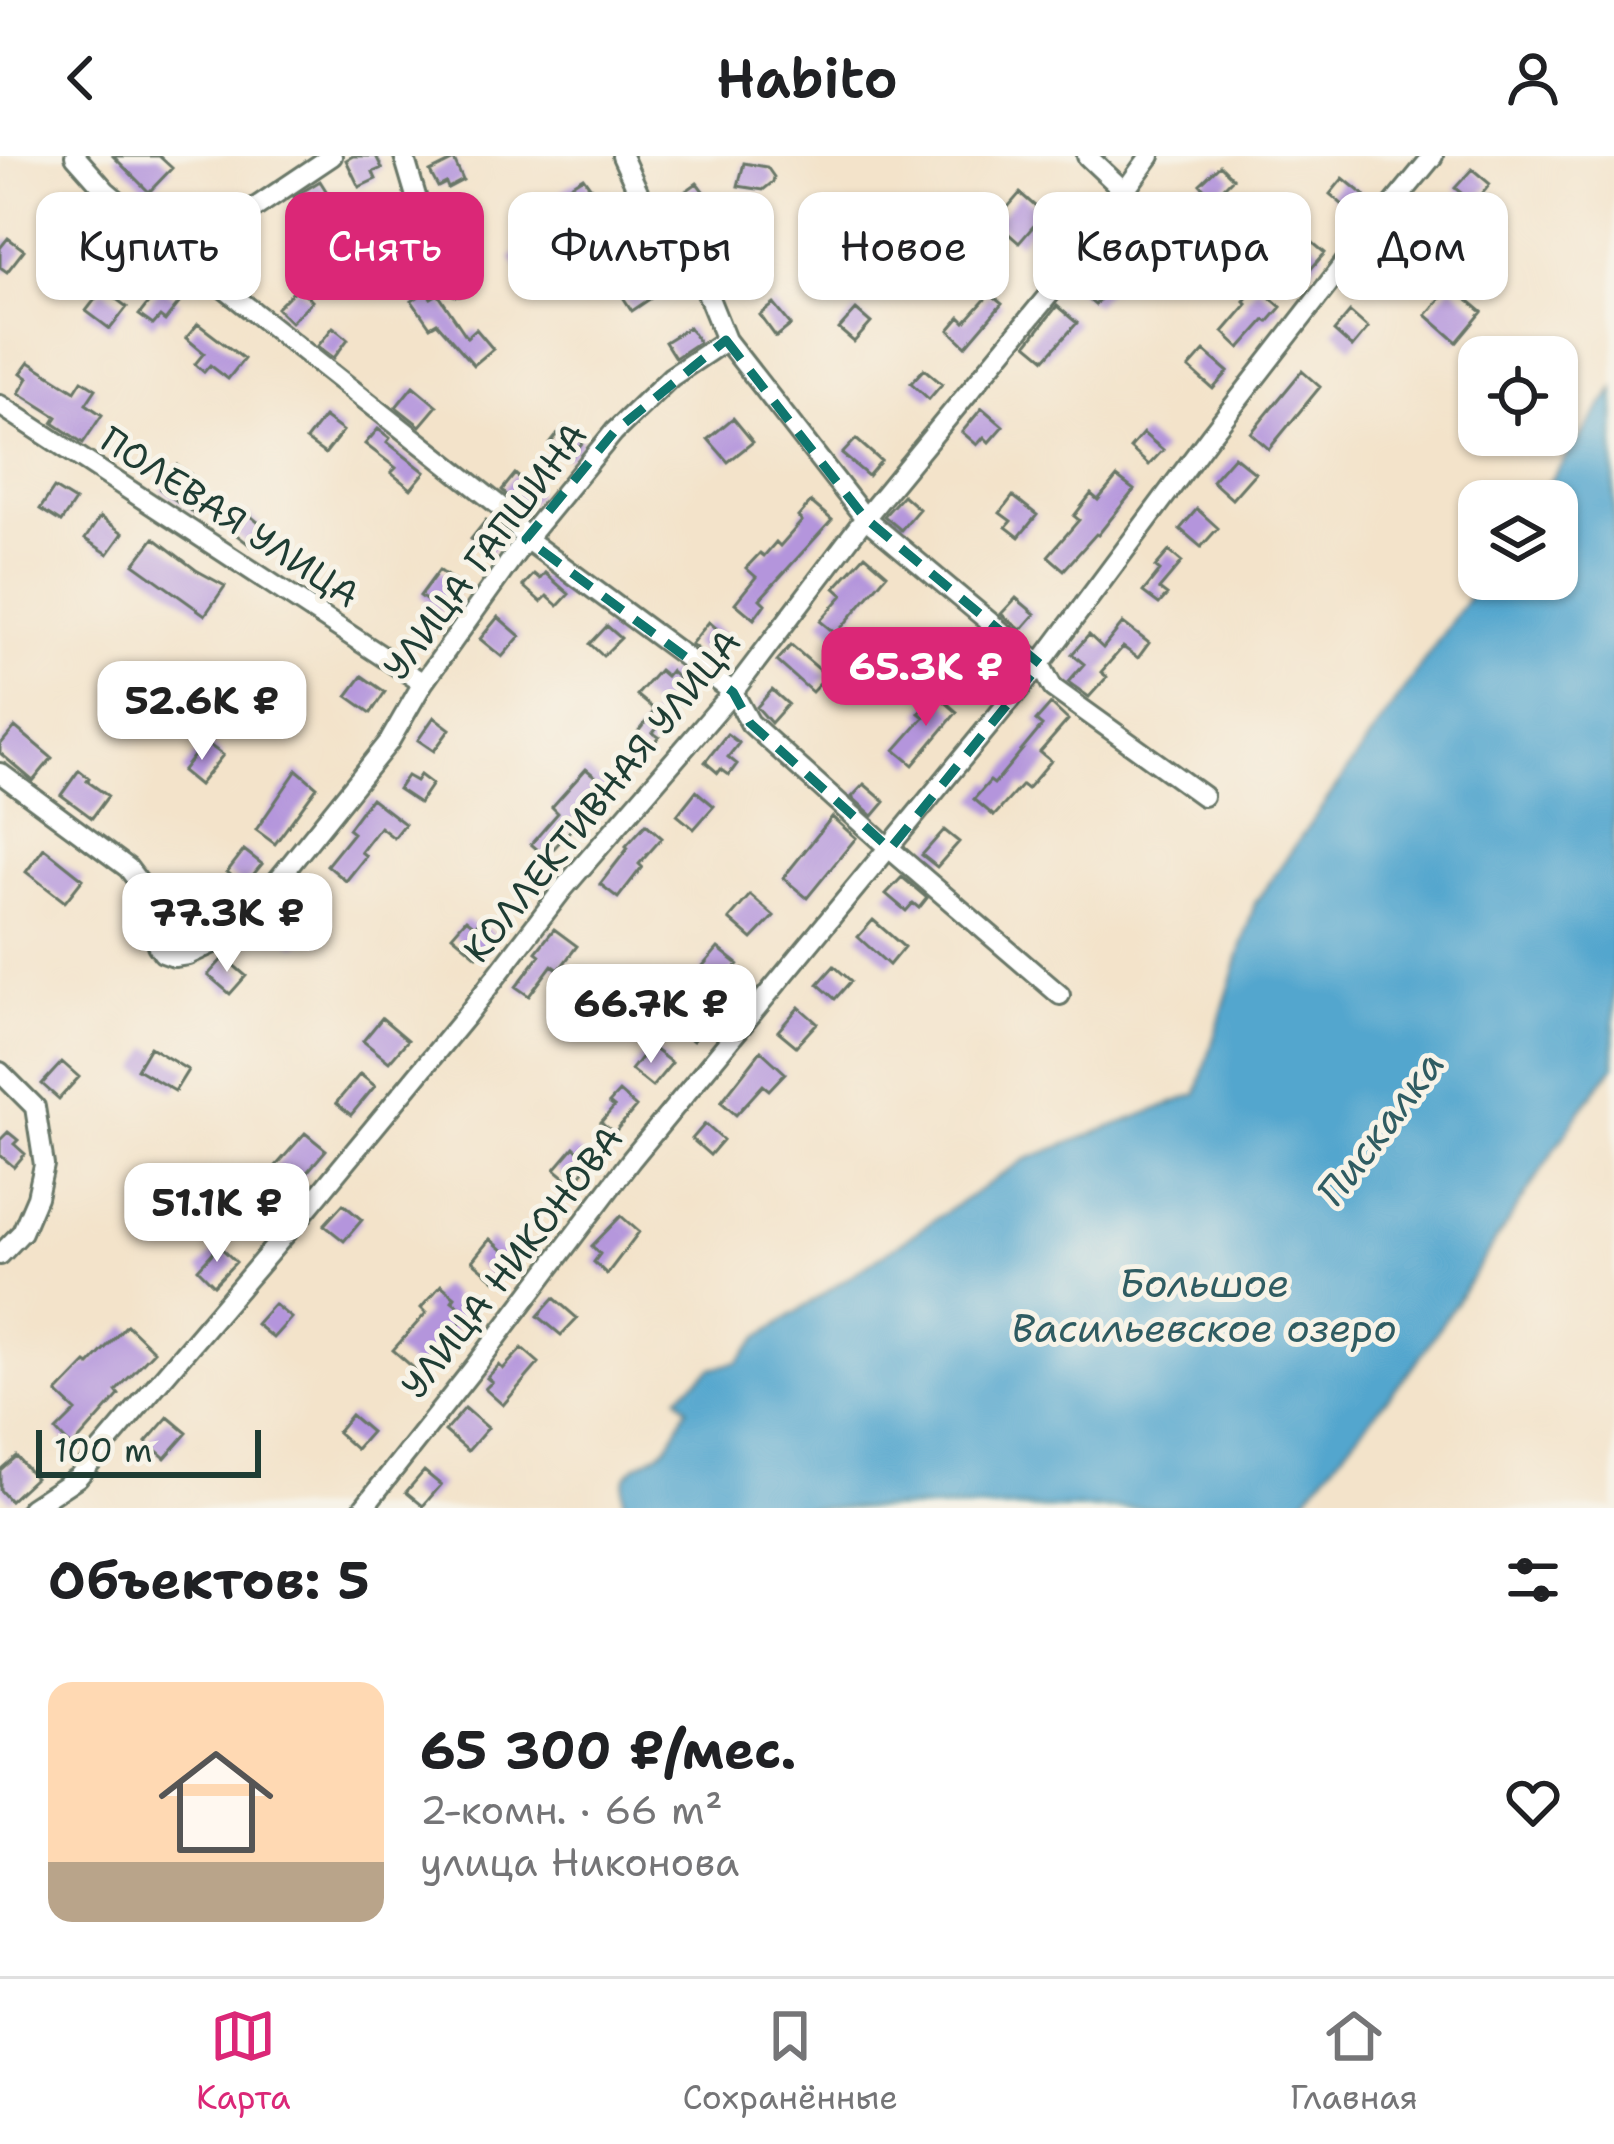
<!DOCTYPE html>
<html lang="ru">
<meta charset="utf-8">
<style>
body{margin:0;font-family:"Shantell Sans",sans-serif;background:#f2f2f2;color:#202124;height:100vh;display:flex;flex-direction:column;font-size:45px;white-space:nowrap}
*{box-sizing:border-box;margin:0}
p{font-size:39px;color:#757577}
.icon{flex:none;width:66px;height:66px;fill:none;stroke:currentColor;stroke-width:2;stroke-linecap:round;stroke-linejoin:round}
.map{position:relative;height:1352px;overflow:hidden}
.drawer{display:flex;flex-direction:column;background:#fff;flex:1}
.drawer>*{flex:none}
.top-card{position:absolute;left:36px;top:36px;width:1542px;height:108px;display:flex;gap:24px}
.fabs{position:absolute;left:1458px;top:180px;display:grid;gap:24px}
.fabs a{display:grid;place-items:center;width:120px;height:120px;border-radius:24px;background:#fff;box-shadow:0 3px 9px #0004;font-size:60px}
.scale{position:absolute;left:36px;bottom:30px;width:225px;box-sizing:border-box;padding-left:12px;border:6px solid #1f3d34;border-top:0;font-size:33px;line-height:42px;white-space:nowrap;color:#1f3d34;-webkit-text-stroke:9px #f7f3e8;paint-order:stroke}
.price{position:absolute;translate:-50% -102px;padding:0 27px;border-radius:24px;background:#fff;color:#222;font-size:39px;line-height:78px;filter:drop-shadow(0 3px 6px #0008)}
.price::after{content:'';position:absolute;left:50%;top:72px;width:36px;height:27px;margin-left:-18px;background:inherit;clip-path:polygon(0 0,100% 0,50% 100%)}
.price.active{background:#db2777;color:#fff}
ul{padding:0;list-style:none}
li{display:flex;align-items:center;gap:36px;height:300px;padding:0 48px}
li span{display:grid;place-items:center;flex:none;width:336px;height:240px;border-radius:24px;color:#555}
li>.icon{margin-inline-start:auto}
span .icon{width:144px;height:144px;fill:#fffc;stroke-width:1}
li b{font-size:51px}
h2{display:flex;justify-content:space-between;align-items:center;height:144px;padding:0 48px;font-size:51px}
.chip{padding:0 42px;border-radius:24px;background:#fff;box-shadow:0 3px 9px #0004;font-size:42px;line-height:108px}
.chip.active{background:#db2777;color:#fff}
header{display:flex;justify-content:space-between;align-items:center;height:156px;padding:0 48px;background:#fff;font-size:54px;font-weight:600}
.tab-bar{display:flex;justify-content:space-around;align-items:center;height:168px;border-top:3px solid #e0e0e0;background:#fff;font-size:33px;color:#757577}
.tab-bar a{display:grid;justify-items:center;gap:6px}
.tab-bar .active{color:#db2777}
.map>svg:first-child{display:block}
.water{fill:#53a6ce;stroke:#397281;stroke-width:3}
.building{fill:#b495dc}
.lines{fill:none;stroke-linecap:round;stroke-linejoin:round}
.minor-casing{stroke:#697768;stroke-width:24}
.minor{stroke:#fff;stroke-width:18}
.marked{fill:none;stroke:#0f766e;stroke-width:9;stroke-dasharray:24 15;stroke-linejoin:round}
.labels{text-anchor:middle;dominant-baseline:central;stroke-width:10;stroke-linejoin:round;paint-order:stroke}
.street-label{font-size:36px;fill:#1f3d34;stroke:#f7f3e8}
.water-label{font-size:39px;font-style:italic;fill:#2f5c62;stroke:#f7f3e8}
</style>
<header><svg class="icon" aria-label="back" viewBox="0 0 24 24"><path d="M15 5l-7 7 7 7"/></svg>Habito<svg class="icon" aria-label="person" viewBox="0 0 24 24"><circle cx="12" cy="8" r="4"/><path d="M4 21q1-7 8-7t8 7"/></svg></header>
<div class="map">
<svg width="1614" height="1352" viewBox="0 0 1614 1352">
<rect width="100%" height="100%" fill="#f7f3e8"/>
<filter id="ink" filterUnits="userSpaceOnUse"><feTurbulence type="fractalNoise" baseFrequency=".00833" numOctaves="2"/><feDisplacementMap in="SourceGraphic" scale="24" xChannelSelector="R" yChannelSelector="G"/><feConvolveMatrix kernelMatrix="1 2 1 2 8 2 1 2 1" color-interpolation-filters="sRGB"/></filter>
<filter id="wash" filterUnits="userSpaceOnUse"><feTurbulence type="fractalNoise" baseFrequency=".004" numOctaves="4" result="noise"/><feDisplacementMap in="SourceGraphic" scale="48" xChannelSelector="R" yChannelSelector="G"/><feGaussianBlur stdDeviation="2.7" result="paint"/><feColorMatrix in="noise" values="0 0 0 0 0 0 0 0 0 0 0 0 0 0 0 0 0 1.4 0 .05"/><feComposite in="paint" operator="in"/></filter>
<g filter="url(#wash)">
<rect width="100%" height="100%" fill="#f3e3ca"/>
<path class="water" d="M 1614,233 L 1614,910 L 1580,955 L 1416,1207 L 1297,1352 L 625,1352 C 614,1304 649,1312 669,1287 C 676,1277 681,1263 687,1252 L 678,1240 L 712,1212 L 738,1206 L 758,1182 L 1024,1004 L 1197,938 L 1255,747 L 1481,423 L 1557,423 L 1557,345 L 1536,345 Z"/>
<g id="blocks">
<path class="building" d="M 113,0 L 159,0 L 172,12 L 149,36 Z
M 353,0 L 376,0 L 382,12 L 373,16 L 376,23 L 359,31 L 346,4 Z
M 454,4 L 463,24 L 448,32 L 446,27 L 438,31 L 430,16 Z
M 744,7 L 767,11 L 774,21 L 773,26 L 763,34 L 738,30 Z
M 1220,9 L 1233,22 L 1213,42 L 1200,28 Z
M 1472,13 L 1490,28 L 1474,48 L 1455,32 Z
M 583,21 L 615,65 L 590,81 L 571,52 L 559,60 L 551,49 L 564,41 L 561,35 Z
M 1343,22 L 1365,40 L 1351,56 L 1330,38 Z
M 320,25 L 330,41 L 305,57 L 294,41 Z
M 697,27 L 715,51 L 701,62 L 683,37 Z
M 1020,37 L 1044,58 L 1019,87 L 995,66 Z
M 1256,43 L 1270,55 L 1254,74 L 1240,61 Z
M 1437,54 L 1456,70 L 1442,87 L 1423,71 Z
M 1133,59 L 1148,71 L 1127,95 L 1113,82 Z
M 935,80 L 953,96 L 934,117 L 916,102 Z
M 1306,81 L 1325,97 L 1310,114 L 1291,98 Z
M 8,82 L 24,94 L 7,116 L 0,111 L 0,92 Z
M 526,89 L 542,109 L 526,122 L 510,102 Z
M 1392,93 L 1415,112 L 1402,128 L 1379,108 Z
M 636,104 L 657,138 L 632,155 L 610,121 Z
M 1095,113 L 1113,129 L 1095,149 L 1077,134 Z
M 1257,130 L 1281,151 L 1268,166 L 1265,164 L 1240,192 L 1223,176 L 1247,148 L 1244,145 Z
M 1451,130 L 1482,156 L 1457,186 L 1426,159 Z
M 161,131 L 180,146 L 165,165 L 160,161 L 153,169 L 139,159 Z
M 298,131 L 312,145 L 291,166 L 277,152 Z
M 103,133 L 127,151 L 110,173 L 86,155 Z
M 426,135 L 431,142 L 438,138 L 467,181 L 476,173 L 493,193 L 474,209 L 437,167 L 430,171 L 412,145 Z
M 990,138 L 1002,148 L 966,190 L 949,174 L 960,161 L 965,166 Z
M 774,148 L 791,169 L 776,181 L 760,159 Z
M 1057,150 L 1077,167 L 1045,203 L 1027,188 Z
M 856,154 L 871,167 L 854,186 L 839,173 Z
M 1350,156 L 1368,172 L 1352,191 L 1334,175 Z
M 198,168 L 244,203 L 228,223 L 210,209 L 204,216 L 195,208 L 204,197 L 186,182 Z
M 333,171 L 348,183 L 334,202 L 318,190 Z
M 689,171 L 699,186 L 675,202 L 665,186 Z
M 1204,195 L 1228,216 L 1213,233 L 1189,212 Z
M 29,206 L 75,235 L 82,224 L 96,233 L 86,248 L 102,259 L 83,287 L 53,267 L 57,261 L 19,237 L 28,222 L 21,217 Z
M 924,213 L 942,228 L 929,243 L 911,227 Z
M 1302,215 L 1320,231 L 1269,293 L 1251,277 Z
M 413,230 L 437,250 L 420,270 L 396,251 Z
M 982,252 L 1003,270 L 989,286 L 984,281 L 977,289 L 962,276 Z
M 324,261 L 343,275 L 325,298 L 306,284 Z
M 733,262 L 753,286 L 728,306 L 708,283 Z
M 564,270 L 583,286 L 569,303 L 550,288 Z
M 378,273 L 390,282 L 387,286 L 425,316 L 411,333 L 391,317 L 396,312 L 365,288 Z
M 1143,277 L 1163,294 L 1149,309 L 1130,292 Z
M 856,283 L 881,305 L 868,320 L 842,298 Z
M 1234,300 L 1255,317 L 1232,343 L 1212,325 Z
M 177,309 L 190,318 L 186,324 L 207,339 L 194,357 L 160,333 Z
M 515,318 L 538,338 L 522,356 L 502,334 Z
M 1117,321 L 1134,334 L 1098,379 L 1096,378 L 1064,414 L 1048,400 L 1079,364 L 1074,360 L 1091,338 L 1098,344 Z
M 54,332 L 75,345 L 61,366 L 40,353 Z
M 903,339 L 919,353 L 901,374 L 884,360 Z
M 1013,340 L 1037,359 L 1019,381 L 1006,371 L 1011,365 L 1000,357 Z
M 811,346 L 832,364 L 760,443 L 765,448 L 754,463 L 735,447 L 756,421 L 746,412 L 760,397 L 764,400 L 776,386 L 780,390 L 802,365 L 798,361 Z
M 1197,353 L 1218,372 L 1201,391 L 1180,373 Z
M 248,358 L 265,372 L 251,390 L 234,377 Z
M 100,361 L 123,377 L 108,398 L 85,383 Z
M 486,364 L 505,379 L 489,398 L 471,383 Z
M 154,382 L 196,414 L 225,430 L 205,459 L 134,408 Z
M 1169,395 L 1182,406 L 1159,433 L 1167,439 L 1159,448 L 1143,436 L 1160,415 L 1155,411 Z
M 865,399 L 887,418 L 836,478 L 820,465 L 843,439 L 835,432 Z
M 439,414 L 461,430 L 442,456 L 420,440 Z
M 545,417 L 569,438 L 558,450 L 547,440 L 541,446 L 523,430 L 534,418 L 540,423 Z
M 1016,442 L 1035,458 L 1021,474 L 1001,458 Z
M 498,461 L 520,480 L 502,501 L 480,483 Z
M 709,466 L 729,483 L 712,504 L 691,488 Z
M 1123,467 L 1149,487 L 1138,502 L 1123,491 L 1101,516 L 1107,521 L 1089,541 L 1068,526 L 1084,508 L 1072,498 L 1089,479 L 1103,492 Z
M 607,470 L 621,482 L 603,500 L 590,488 Z
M 791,489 L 827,520 L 812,536 L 777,505 Z
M 659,514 L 666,520 L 670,515 L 690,533 L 653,577 L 659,581 L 646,598 L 630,586 L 655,554 L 637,539 Z
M 362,520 L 385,536 L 371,557 L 347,540 Z
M 772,534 L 788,548 L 771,567 L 757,551 Z
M 936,538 L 957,556 L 913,609 L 895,594 L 924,561 L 919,557 Z
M 1051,548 L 1068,564 L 1040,596 L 1051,605 L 1027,633 L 1022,629 L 994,660 L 974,643 L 990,625 L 994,628 L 1042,570 L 1036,565 Z
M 434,561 L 450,573 L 434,595 L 418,584 Z
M 15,571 L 52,602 L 33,625 L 0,597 L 0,589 Z
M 727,578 L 739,587 L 728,601 L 737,608 L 729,619 L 721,613 L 718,617 L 705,606 Z
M 205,586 L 223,599 L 199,629 L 182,615 Z
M 586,613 L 609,632 L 546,701 L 531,688 L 558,657 L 552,651 Z
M 79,614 L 89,622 L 87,625 L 108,640 L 92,662 L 61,639 Z
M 297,614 L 317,631 L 275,688 L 256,674 Z
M 420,619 L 432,628 L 419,647 L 398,633 L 407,620 L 416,625 Z
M 864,628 L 885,646 L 873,660 L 852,641 Z
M 696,635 L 714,650 L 694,673 L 677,659 Z
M 371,642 L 405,668 L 394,682 L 380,671 L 361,696 L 366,700 L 346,725 L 327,709 L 353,677 L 348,673 Z
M 832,661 L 856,682 L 807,742 L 783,722 Z
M 646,668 L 662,682 L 639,708 L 642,711 L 618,742 L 600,728 L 628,692 L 626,690 Z
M 944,674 L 959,686 L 937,711 L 922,699 Z
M 44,692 L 83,723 L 65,746 L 26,716 Z
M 244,694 L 262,708 L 244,730 L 227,716 Z
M 902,721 L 927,742 L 919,752 L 913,747 L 906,755 L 886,738 Z
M 206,730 L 230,749 L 217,766 L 192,747 Z
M 750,739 L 774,760 L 752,783 L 729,763 Z
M 294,756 L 312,771 L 296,791 L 278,776 Z
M 466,763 L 475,770 L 479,766 L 495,779 L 477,800 L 452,779 Z
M 873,764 L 904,791 L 889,809 L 858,781 Z
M 554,773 L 577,790 L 559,814 L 552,809 L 529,840 L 516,831 L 540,799 L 536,796 Z
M 718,792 L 738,808 L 721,828 L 701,812 Z
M 224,801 L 246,820 L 230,838 L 208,819 Z
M 834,810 L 851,825 L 835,843 L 818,828 Z
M 689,847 L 709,863 L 693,885 L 672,869 Z
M 799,851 L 817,867 L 796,890 L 778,875 Z
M 382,862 L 408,884 L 389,906 L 363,885 Z
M 650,890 L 672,907 L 652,931 L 631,914 Z
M 150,891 L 188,914 L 175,935 L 137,913 Z
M 761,895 L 785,917 L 769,934 L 763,929 L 736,959 L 721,946 Z
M 62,906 L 79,921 L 59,943 L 42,928 Z
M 360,918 L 375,930 L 351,959 L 336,947 Z
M 619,936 L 636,951 L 614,977 L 601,966 L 614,951 L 609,947 Z
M 705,968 L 723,984 L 710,999 L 692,983 Z
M 8,976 L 18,984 L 14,988 L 25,998 L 14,1011 L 0,999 L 0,984 Z
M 305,977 L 326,994 L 281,1047 L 259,1029 Z
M 574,991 L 591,1006 L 573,1028 L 555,1013 Z
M 343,1048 L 362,1064 L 344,1085 L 324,1069 Z
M 621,1060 L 639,1076 L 607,1118 L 594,1106 L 600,1098 L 592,1090 Z
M 490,1083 L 512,1102 L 495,1124 L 472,1105 Z
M 219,1090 L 236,1106 L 214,1129 L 198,1113 Z
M 441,1129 L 455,1141 L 452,1145 L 468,1158 L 417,1215 L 393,1194 L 426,1157 L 421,1152 Z
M 554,1142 L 577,1162 L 561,1179 L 538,1160 Z
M 274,1148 L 291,1162 L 273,1182 L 256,1168 Z
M 127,1169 L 154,1195 L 116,1235 L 119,1239 L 72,1292 L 56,1275 L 76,1255 L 57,1237 L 86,1207 L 89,1209 Z
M 522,1192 L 539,1207 L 503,1249 L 485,1233 L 492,1226 L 487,1222 L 499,1209 L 503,1213 Z
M 465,1252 L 488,1272 L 468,1295 L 445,1275 Z
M 351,1259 L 371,1276 L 356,1293 L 337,1276 Z
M 168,1261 L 187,1277 L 165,1302 L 146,1286 Z
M 16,1300 L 35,1322 L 10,1345 L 0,1334 L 0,1314 Z
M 424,1315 L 441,1329 L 423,1350 L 406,1336 Z"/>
</g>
</g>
<g filter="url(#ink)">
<use href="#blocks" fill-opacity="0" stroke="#697768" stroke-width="3"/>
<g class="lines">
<defs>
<path id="minor" d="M 75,0 L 106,35 L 183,100 L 501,351 L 526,383 L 733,536 L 750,567 L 890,693 L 1060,839
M 404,0 L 418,47 L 458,130
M 622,0 L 642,44 L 698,115 L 726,184 L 865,362 L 1040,508 L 1053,532 L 1203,640
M 1087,0 L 1123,34
M 183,100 L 332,0
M 0,249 L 423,527
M 0,617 L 128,712 L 153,745 L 157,789 L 163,797 L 174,801 L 188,799 L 235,777 L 389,586 L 423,527 L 526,383 L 614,276 L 671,221 L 726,184
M 0,916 L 35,951 L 44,1009 L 37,1041 L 22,1076 L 0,1099
M 31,1352 L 78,1321 L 306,1054 L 466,860 L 563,733 L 733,536 L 865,362 L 1056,130 L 1150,0
M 363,1352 L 477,1208 L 631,1004 L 1040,508 L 1210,280 L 1343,109 L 1433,0"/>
</defs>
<use href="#minor" class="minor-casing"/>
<use href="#minor" class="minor"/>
</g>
</g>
<path class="marked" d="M 726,184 L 865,362 L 1040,508 L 890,693 L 750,567 L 733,536 L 526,383 L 614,276 Z"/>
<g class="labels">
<g class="street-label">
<text transform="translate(230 361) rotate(33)">ПОЛЕВАЯ УЛИЦА</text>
<text transform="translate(485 395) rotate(-53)">УЛИЦА ГАПШИНА</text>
<text transform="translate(602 640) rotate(-51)">КОЛЛЕКТИВНАЯ УЛИЦА</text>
<text transform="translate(512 1106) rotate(-52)">УЛИЦА НИКОНОВА</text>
</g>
<g class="water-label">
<text transform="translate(1380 972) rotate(-53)">Пискалка</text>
<text x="1204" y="1127">Большое<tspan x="1204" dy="45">Васильевское озеро</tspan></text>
</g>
</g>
</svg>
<div class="fabs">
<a><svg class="icon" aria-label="locate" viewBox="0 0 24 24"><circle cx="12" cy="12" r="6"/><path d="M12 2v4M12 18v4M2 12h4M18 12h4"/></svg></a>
<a><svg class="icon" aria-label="layers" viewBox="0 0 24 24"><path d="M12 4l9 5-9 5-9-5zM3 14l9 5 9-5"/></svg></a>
</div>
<div class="scale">100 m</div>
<b class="price active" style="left:926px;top:573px">65.3K ₽</b>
<b class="price" style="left:202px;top:607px">52.6K ₽</b>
<b class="price" style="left:227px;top:819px">77.3K ₽</b>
<b class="price" style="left:651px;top:910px">66.7K ₽</b>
<b class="price" style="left:217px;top:1109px">51.1K ₽</b>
<div class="top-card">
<a class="chip">Купить</a>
<a class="chip active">Снять</a>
<a class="chip">Фильтры</a>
<a class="chip">Новое</a>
<a class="chip">Квартира</a>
<a class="chip">Дом</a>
</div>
</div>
<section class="drawer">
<h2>Объектов: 5<svg class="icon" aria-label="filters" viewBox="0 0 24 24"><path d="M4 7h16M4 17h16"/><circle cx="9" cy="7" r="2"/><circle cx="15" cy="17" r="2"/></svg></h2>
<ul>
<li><span style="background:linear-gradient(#ffd9b3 75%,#b9a48a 0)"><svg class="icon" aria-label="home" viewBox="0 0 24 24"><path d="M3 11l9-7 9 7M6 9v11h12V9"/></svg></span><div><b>65 300 ₽/мес.</b><p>2-комн. · 66 m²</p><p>улица Никонова</p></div><svg class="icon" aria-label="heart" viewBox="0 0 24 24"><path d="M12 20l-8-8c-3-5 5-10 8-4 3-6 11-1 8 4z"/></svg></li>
</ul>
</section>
<nav class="tab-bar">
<a class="active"><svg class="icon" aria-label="map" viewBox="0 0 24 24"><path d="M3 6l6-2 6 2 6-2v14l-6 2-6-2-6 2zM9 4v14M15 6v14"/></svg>Карта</a>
<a><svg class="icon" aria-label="saved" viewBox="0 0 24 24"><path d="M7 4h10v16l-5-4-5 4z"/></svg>Сохранённые</a>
<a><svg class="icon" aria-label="home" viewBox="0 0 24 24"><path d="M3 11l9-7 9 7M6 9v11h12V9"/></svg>Главная</a>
</nav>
